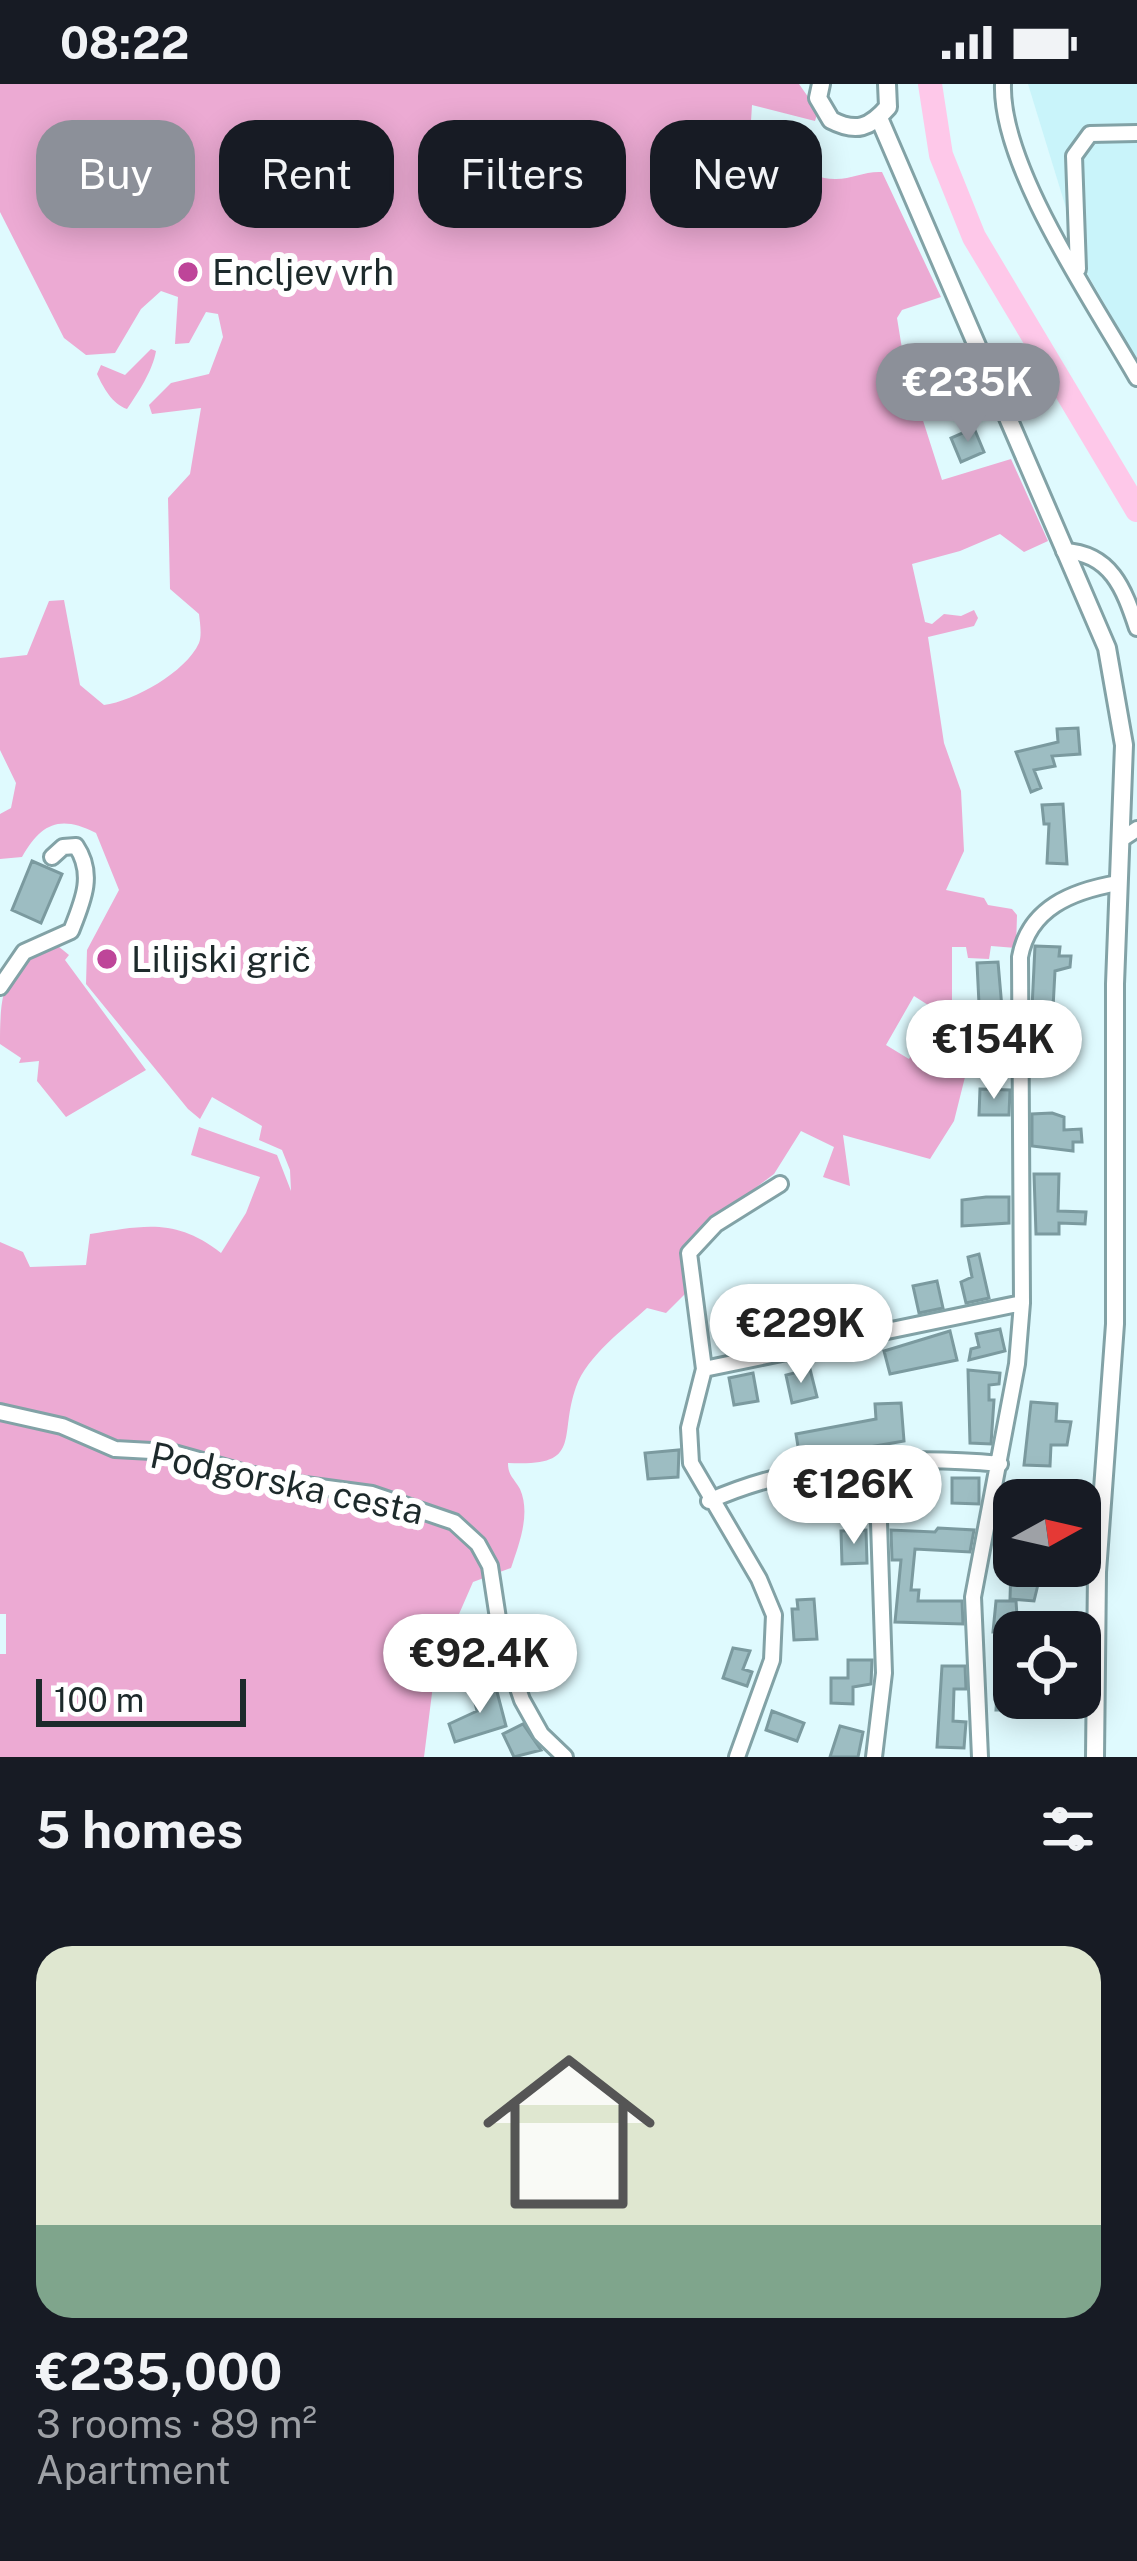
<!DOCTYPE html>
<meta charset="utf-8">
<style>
body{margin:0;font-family:"Public Sans",sans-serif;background:#20242c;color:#f1f3f6;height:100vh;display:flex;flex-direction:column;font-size:45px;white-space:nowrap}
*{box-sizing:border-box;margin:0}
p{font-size:39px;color:#9ea1a6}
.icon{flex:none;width:66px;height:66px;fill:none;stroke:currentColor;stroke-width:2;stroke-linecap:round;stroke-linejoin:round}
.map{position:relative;height:1673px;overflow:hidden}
.details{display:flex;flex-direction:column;background:#171b24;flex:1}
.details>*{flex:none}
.hud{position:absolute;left:36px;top:36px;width:1065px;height:108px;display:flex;gap:24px}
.needle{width:78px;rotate:82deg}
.controls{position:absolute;left:993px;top:1395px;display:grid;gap:24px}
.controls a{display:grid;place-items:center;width:108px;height:108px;border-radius:24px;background:#171b24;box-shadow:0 6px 30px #0003;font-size:60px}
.scale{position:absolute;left:36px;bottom:30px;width:210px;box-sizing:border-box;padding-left:12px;border:6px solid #1d2a2b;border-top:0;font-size:33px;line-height:42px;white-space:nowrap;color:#1d2a2b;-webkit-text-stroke:9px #fff;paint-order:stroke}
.price{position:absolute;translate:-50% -102px;padding:0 27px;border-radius:42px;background:#fff;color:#222;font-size:39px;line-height:78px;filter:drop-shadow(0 3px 6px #0008)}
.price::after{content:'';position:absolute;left:50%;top:72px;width:36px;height:27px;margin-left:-18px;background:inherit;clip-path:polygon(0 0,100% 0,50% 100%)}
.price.current{background:#8c9099;color:#fff}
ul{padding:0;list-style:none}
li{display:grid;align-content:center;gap:24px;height:636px;padding:0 36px}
li span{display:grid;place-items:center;height:372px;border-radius:36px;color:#555}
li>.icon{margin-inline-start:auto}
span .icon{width:216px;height:216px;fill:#fffc;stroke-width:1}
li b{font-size:51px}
h2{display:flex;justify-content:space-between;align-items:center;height:144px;padding:0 36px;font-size:51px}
.chip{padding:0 42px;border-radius:36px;background:#171b24;box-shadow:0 6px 30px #0003;font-size:42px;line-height:108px}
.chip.current{background:#8c9099;color:#fff}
.status{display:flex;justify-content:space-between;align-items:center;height:84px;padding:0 60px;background:#171b24;direction:ltr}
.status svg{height:33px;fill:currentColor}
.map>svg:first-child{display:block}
.built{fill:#c9f4fa}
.green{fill:#ecaad3;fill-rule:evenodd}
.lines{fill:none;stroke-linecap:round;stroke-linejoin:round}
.river{stroke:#fec8e9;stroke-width:24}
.building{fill:#9dbdc2;stroke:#7b9a9f;stroke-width:3}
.minor-casing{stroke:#82a2a6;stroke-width:20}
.major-casing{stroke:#82a2a6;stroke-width:22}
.minor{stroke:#fff;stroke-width:14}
.major{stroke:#fff;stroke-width:16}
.poi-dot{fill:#be4599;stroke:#fff;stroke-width:4.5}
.labels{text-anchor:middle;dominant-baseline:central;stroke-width:12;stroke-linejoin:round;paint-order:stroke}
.poi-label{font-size:36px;fill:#1d2a2b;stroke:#fff;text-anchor:start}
.street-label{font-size:36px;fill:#1d2a2b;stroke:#fff}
</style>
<div class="status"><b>08:22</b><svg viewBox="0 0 49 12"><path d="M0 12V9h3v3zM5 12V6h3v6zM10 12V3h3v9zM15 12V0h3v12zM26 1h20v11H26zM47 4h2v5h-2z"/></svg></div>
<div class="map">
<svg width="1137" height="1673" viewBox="0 0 1137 1673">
<rect width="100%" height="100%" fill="#dffafe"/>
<path class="built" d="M 1028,0 L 1137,0 L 1137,276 L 1085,186 Z"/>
<path class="green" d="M 0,0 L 799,0 L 818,27 L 815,37 L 752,21 L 751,37 C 771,59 802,96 836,95 C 852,95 865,87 882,88 L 941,213 L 902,226 L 897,234 L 904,277 L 942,396 L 1011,375 L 1048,457 L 1024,468 L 1000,450 L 960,467 L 912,480 L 925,538 L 932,540 L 944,530 L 961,532 L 974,526 L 978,534 L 974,542 L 928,553 L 944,659 L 961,707 L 964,767 L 946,806 L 984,814 L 988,821 L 1012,825 L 1017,831 L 1016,864 L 991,862 L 989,875 L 968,874 L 966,863 L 952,863 L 952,979 L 967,985 L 954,1037 L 930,1075 L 843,1051 L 850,1102 L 823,1093 L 834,1063 L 801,1047 L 774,1090 L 694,1150 L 684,1170 L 687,1208 L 666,1229 L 647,1224 C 624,1245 587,1272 576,1303 C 558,1354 584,1383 508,1379 C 508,1392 514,1394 520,1405 C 531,1430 519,1460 511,1484 L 473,1498 L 435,1585 L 424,1673 L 0,1673 L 0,1570 L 6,1570 L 6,1530 L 0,1530 L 0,1158 L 23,1168 L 30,1183 L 86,1181 L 90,1150 C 143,1142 175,1133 221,1169 L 246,1129 L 260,1093 L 191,1071 L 199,1043 L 277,1071 L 291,1107 L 290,1086 L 282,1066 L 259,1056 L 262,1042 L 212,1013 L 200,1035 L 188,1025 L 86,900 L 87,866 L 119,806 L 96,749 C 59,730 41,740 22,773 L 0,775 L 0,730 L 11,724 L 16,699 L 0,666 L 0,574 L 27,571 L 49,517 L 64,516 L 80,601 L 104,621 C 134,617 186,588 199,559 C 202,551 200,539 199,530 L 170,505 L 168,414 L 190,390 L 201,324 L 152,330 L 149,321 L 171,299 L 209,290 L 223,253 L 218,230 L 206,228 L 189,259 L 175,260 L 178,213 L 161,207 L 141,225 L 115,269 L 86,271 L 64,254 L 0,128 ZM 914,912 L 939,928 L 909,975 L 886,961 Z
M 151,265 L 156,267 C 153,286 138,309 127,325 C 112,320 103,303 97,290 L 101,281 L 125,291 Z
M 53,858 L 69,871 L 65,876 L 146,986 L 66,1033 L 37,997 L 39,977 L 19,979 L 21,974 L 0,960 C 0,912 2,878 53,858 Z"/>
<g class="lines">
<path class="river" d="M 930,0 L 941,71 L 974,153 L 1137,426"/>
</g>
<path class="building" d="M 929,270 L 944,320 L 921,327 L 907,276 Z
M 974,344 L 984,368 L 961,378 L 951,354 Z
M 1078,644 L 1080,670 L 1052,672 L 1055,682 L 1034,686 L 1041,704 L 1031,708 L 1016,668 L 1058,658 L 1057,645 Z
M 1063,720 L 1067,780 L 1047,779 L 1049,740 L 1044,740 L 1042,721 Z
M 32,777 L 62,790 L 41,839 L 12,826 Z
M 1035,862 L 1060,863 L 1059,872 L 1071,872 L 1070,883 L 1055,887 L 1053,924 L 1032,924 Z
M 998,878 L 1007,982 L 982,981 L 977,879 Z
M 980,1005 L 1010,1006 L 1009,1031 L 979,1031 Z
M 1052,1029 L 1064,1033 L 1064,1046 L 1081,1045 L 1082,1058 L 1073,1058 L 1073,1067 L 1032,1062 L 1032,1030 Z
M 1034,1090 L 1059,1090 L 1058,1127 L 1086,1128 L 1085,1140 L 1059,1139 L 1059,1150 L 1036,1150 Z
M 986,1113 L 1009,1113 L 1009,1139 L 962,1142 L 962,1116 Z
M 979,1170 L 989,1214 L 966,1219 L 961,1198 L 972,1193 L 968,1173 Z
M 937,1197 L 943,1224 L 919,1229 L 913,1202 Z
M 817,1213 L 819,1222 L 844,1217 L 849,1243 L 827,1247 L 824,1233 L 800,1236 L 803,1253 L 778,1258 L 775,1237 L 785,1236 L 783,1217 Z
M 1000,1245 L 1005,1267 L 969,1276 L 971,1265 L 979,1263 L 976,1250 Z
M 950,1247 L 957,1276 L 890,1290 L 884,1267 Z
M 810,1285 L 817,1313 L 792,1319 L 786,1291 Z
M 968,1286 L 1000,1289 L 999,1300 L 989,1301 L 989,1316 L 994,1316 L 991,1360 L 970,1359 Z
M 753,1289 L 758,1317 L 734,1321 L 729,1294 Z
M 1031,1318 L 1057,1320 L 1056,1337 L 1071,1338 L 1067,1361 L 1051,1361 L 1050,1382 L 1024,1381 Z
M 901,1319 L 904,1357 L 800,1375 L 796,1350 L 876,1335 L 875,1320 Z
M 679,1366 L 678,1393 L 648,1395 L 645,1369 Z
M 952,1394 L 979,1394 L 979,1420 L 952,1419 Z
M 938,1444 L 974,1446 L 970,1468 L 915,1465 L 911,1506 L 919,1506 L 918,1517 L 962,1517 L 963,1540 L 895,1538 L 901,1476 L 892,1476 L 891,1446 L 935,1448 Z
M 866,1446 L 867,1479 L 842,1480 L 841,1447 Z
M 1011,1482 L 1042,1484 L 1034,1517 L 1010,1515 Z
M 814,1515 L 817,1555 L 794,1556 L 792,1525 L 798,1525 L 797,1516 Z
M 996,1517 L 1016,1517 L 1018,1547 L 993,1548 Z
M 733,1564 L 750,1567 L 743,1585 L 752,1588 L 747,1602 L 723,1594 Z
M 848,1576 L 872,1576 L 871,1600 L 853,1603 L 853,1620 L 831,1619 L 831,1594 L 848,1594 Z
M 942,1582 L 965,1582 L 966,1605 L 954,1605 L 953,1637 L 966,1638 L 964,1664 L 937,1663 Z
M 998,1592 L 1014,1593 L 1014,1614 L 1021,1614 L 1021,1626 L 996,1626 Z
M 488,1600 L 490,1606 L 496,1604 L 506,1642 L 455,1658 L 449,1640 L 477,1627 L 473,1611 L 478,1609 L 477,1604 Z
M 772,1627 L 804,1639 L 797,1657 L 766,1646 Z
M 523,1640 L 541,1666 L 514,1673 L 503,1650 Z
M 840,1642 L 863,1648 L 858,1673 L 830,1673 Z"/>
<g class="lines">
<defs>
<path id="minor" d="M 1003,0 C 1000,83 1095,220 1137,294
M 1078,185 L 1074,72 L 1090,50 L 1137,49
M 1064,467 C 1111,469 1124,505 1137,544
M 1122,755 L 1137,745
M 0,903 L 24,868 L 71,847 C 83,817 95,790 76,762 L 63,763 L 52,773
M 704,1285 L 1022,1219
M 0,1328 L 62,1342 L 115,1365 L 170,1368 L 275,1397 L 372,1410 L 454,1438 L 478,1460 L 490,1482 L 501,1554 L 522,1616 L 541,1650 L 565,1673
M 709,1417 C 798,1377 905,1371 1000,1380
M 737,1673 L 772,1576 L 774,1531 L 759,1495 L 691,1379 L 689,1344 L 704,1285 L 689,1169 L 716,1140 L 780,1100
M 874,1673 L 884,1589 L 877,1378
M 980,1673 L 973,1513 L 1017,1280 L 1022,1219 L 1020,873 C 1029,824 1072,807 1118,799"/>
<path id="major" d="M 821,0 L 818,14 L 831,36 C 856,49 870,44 888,23 L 887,0
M 879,34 L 1107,564 L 1124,661 L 1115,900 L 1115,1240 L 1097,1488 L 1095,1673"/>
</defs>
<use href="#minor" class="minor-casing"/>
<use href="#major" class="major-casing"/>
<use href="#minor" class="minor"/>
<use href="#major" class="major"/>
</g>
<g class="poi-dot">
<circle cx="188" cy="188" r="12"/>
<circle cx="107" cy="875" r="12"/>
</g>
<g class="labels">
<g class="poi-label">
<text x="212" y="188">Encljev vrh</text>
<text x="131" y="875">Lilijski grič</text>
</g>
<g class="street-label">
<text transform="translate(287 1399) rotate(12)">Podgorska cesta</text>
</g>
</g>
</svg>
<div class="controls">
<a><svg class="needle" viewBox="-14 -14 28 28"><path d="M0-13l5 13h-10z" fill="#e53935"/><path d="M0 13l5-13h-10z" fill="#9ea1a6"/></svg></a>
<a><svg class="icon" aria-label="locate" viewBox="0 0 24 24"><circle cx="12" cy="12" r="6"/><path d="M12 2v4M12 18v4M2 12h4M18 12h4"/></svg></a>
</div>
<div class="scale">100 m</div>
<b class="price current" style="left:968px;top:361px">€235K</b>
<b class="price" style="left:994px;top:1018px">€154K</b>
<b class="price" style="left:801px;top:1302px">€229K</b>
<b class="price" style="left:854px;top:1463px">€126K</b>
<b class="price" style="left:480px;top:1632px">€92.4K</b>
<div class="hud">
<a class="chip current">Buy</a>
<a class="chip">Rent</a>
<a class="chip">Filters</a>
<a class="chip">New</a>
</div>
</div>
<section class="details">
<h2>5 homes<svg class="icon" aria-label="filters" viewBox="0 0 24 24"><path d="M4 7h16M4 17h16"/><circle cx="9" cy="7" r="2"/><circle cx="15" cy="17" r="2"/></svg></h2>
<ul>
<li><span style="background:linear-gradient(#dfe7d0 75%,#7fa58c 0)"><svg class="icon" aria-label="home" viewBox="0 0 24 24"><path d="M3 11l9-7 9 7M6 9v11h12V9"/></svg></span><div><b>€235,000</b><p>3 rooms · 89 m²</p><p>Apartment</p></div></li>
</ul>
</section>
